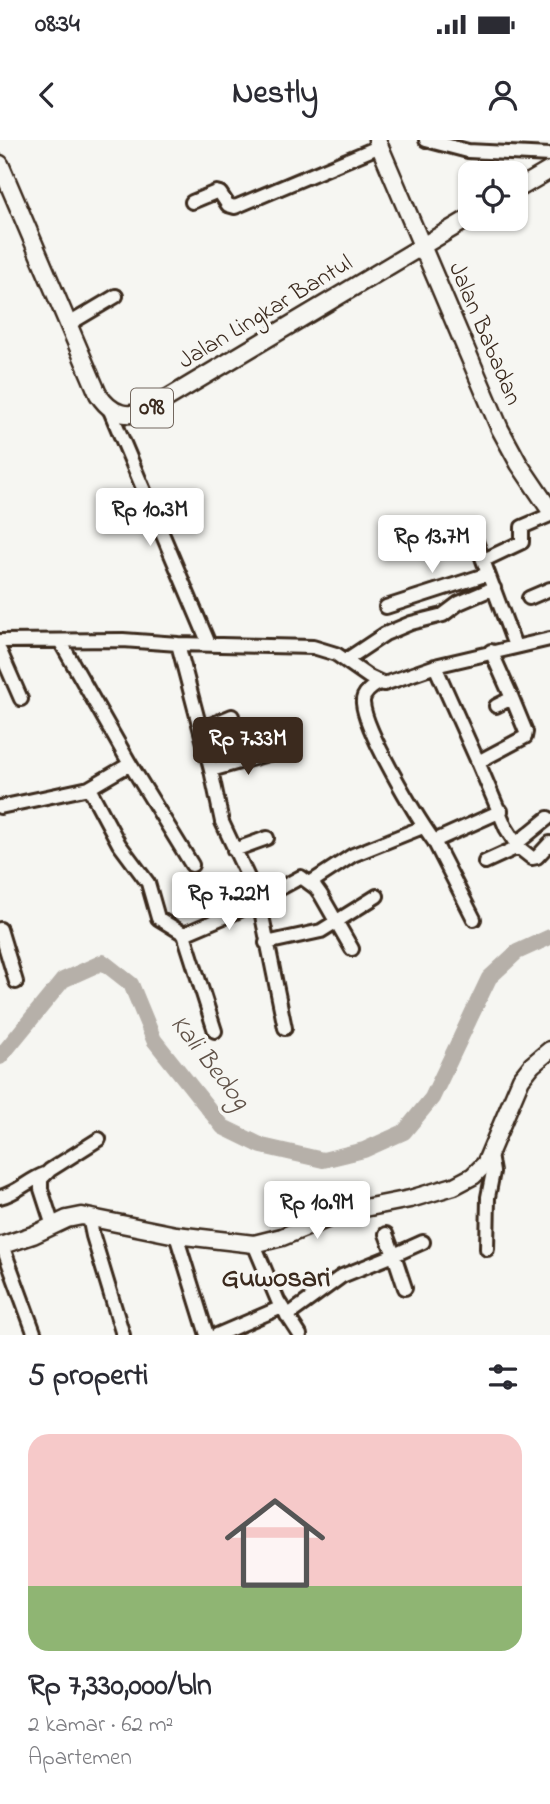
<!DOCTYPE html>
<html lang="id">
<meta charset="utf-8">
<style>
body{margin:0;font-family:"Indie Flower",sans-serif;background:#f2f2f3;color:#2b2b33;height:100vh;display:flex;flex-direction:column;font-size:26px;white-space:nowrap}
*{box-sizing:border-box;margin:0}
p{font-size:23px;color:#7c7c81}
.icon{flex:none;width:38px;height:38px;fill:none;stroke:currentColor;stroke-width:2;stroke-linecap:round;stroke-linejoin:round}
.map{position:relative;height:1195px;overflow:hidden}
.drawer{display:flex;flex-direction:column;background:#fff;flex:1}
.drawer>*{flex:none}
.buttons{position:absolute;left:458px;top:21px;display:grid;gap:14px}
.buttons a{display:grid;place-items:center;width:70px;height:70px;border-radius:14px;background:#fff;box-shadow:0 2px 5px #0004;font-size:35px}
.price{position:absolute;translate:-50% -60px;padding:0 16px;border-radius:7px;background:#fff;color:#222;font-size:23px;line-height:46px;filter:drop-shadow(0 2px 4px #0008)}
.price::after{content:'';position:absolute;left:50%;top:42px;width:21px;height:16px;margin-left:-10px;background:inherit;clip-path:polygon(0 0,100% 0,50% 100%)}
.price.active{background:#3b2a1e;color:#fff}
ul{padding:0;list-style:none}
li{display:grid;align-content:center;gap:14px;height:371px;padding:0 28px}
li span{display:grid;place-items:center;height:217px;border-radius:21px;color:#555}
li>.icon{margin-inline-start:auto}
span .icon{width:126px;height:126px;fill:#fffc;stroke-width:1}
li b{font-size:30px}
h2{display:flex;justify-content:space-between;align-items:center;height:84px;padding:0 28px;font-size:30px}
.status{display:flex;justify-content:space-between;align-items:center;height:49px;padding:0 35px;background:#fff;direction:ltr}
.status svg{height:19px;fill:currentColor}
header{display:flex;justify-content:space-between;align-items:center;height:91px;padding:0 28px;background:#fff;font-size:32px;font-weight:700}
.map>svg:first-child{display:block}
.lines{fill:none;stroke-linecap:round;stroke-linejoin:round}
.river{stroke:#b6b0a9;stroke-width:16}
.minor-casing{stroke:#3b2a1e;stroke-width:18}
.major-casing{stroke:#3b2a1e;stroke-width:21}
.minor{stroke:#f6f6f2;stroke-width:12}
.major{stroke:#f6f6f2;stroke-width:16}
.labels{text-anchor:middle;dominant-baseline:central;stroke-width:7;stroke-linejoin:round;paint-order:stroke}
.shield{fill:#f6f6f2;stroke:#73675e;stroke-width:2}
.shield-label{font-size:23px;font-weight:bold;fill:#3b2a1e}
.street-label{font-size:24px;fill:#3b2a1e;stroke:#f6f6f2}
.water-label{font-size:26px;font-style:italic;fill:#605248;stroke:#f6f6f2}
.quarter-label{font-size:28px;font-weight:bold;fill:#3b2a1e;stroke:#f6f6f2}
</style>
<div class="status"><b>08:34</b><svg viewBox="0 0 49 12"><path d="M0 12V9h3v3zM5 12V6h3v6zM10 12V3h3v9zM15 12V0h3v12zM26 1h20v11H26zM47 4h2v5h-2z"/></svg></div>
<header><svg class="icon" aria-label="back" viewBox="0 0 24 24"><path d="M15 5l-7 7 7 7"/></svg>Nestly<svg class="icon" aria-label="person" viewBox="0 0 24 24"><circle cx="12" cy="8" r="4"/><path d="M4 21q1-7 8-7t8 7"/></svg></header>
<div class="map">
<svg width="550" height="1195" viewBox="0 0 550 1195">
<rect width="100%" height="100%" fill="#f6f6f2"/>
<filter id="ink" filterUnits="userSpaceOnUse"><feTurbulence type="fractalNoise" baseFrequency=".0143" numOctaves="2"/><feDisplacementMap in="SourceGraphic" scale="14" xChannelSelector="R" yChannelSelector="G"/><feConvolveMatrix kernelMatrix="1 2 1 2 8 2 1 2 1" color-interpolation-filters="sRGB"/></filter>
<g filter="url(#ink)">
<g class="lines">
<path class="river" d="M 0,917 L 63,840 L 103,822 L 131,844 L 154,900 L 223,987 L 262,1006 L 323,1020 L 364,1010 L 404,992 L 432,958 L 489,838 L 517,812 L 550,797"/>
<defs>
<path id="minor" d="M 426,0 L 468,11 L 550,15
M 192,62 L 216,52 L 220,53 L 228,65 L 235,67 L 378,7
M 69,184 L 116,156
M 109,268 L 209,504
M 440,402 C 451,397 463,387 474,396 L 515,506
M 484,420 L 522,402 L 522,387 L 550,375
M 529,458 L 550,449
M 386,467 L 488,434
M 0,501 L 123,500 L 178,504 L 313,507 L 336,514 L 369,537 L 384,544 L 439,525 L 550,499
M 60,501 L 130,624 L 192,725
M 178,504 L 211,630 L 222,682 L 259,761 L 285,888
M 0,511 L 21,559
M 491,511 L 512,558 L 496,566
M 346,520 L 385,494 L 411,483 L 443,475 L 459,463 L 494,448
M 435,526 L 478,622
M 379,543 C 372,547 362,553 363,563 C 365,591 416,676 434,701 L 501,671
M 512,558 L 526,592 L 525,597 L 478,622 L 506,688 L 518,707
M 201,589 L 232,576
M 130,624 L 89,648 L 119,704 L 148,743 L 158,778 L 184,794 L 215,891
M 211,630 L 275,612
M 0,667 L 89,648
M 434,701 L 474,779
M 516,704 L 548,678
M 234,710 L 267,698
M 485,722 L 518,707 L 532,718 L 537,717 L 550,703
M 310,743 L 353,715 L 423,687
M 0,789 L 16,842
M 184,794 L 238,771 L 301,737 L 316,748 L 321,755 L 352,809
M 266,803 L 321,791 L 377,756
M 0,1057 C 18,1053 28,1040 45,1034
M 89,1077 L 93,1096 L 123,1195
M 53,1086 L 41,1049 L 41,1039 L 50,1030 L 99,999
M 386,1094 L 394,1115 L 423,1102
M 176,1095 L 207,1195
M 254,1104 L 278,1161 L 300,1195
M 2,1105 L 35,1195
M 487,1109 L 488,1057 L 493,1032 L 490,1015
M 287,1176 L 342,1136 L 394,1115 L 405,1148
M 217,1195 L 282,1167"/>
<path id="major" d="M 377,0 L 500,289 L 519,324 L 550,370
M 0,24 L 98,254 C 112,276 129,279 151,268 L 471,77
M 516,50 L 550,30
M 0,1106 L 33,1095 L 67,1079 L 82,1076 L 176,1095 L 254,1104 L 282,1097 L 344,1072 L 410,1059 L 454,1046 L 473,1036 L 485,1024 L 521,939 L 532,925 L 550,910"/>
</defs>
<use href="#minor" class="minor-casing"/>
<use href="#major" class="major-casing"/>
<use href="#minor" class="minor"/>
<use href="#major" class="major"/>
</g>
</g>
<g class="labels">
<rect class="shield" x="131" y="248.5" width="42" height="39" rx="5"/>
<g class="shield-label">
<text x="152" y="268">098</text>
</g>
<g class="street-label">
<text transform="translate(266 173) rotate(-31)">Jalan Lingkar Bantul</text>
<text transform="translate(484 194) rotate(67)">Jalan Babadan</text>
</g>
<g class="water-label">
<text transform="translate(209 923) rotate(52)">Kali Bedog</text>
</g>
<g class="quarter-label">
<text x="276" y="1139">Guwosari</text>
</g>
</g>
</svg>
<div class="buttons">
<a><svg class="icon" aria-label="locate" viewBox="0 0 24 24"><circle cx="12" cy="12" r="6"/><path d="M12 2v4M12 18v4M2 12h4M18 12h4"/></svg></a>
</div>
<b class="price" style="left:150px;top:408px">Rp 10.3M</b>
<b class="price" style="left:432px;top:435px">Rp 13.7M</b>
<b class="price active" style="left:248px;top:637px">Rp 7.33M</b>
<b class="price" style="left:229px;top:792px">Rp 7.22M</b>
<b class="price" style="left:317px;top:1101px">Rp 10.9M</b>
</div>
<section class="drawer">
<h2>5 properti<svg class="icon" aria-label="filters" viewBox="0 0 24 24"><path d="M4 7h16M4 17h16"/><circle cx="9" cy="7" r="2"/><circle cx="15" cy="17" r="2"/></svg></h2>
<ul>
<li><span style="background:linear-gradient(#f6c9c9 70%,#8fb573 0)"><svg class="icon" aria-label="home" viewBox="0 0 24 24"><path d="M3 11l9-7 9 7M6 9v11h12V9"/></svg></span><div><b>Rp 7,330,000/bln</b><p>2 kamar · 62 m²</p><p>Apartemen</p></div></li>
</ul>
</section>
